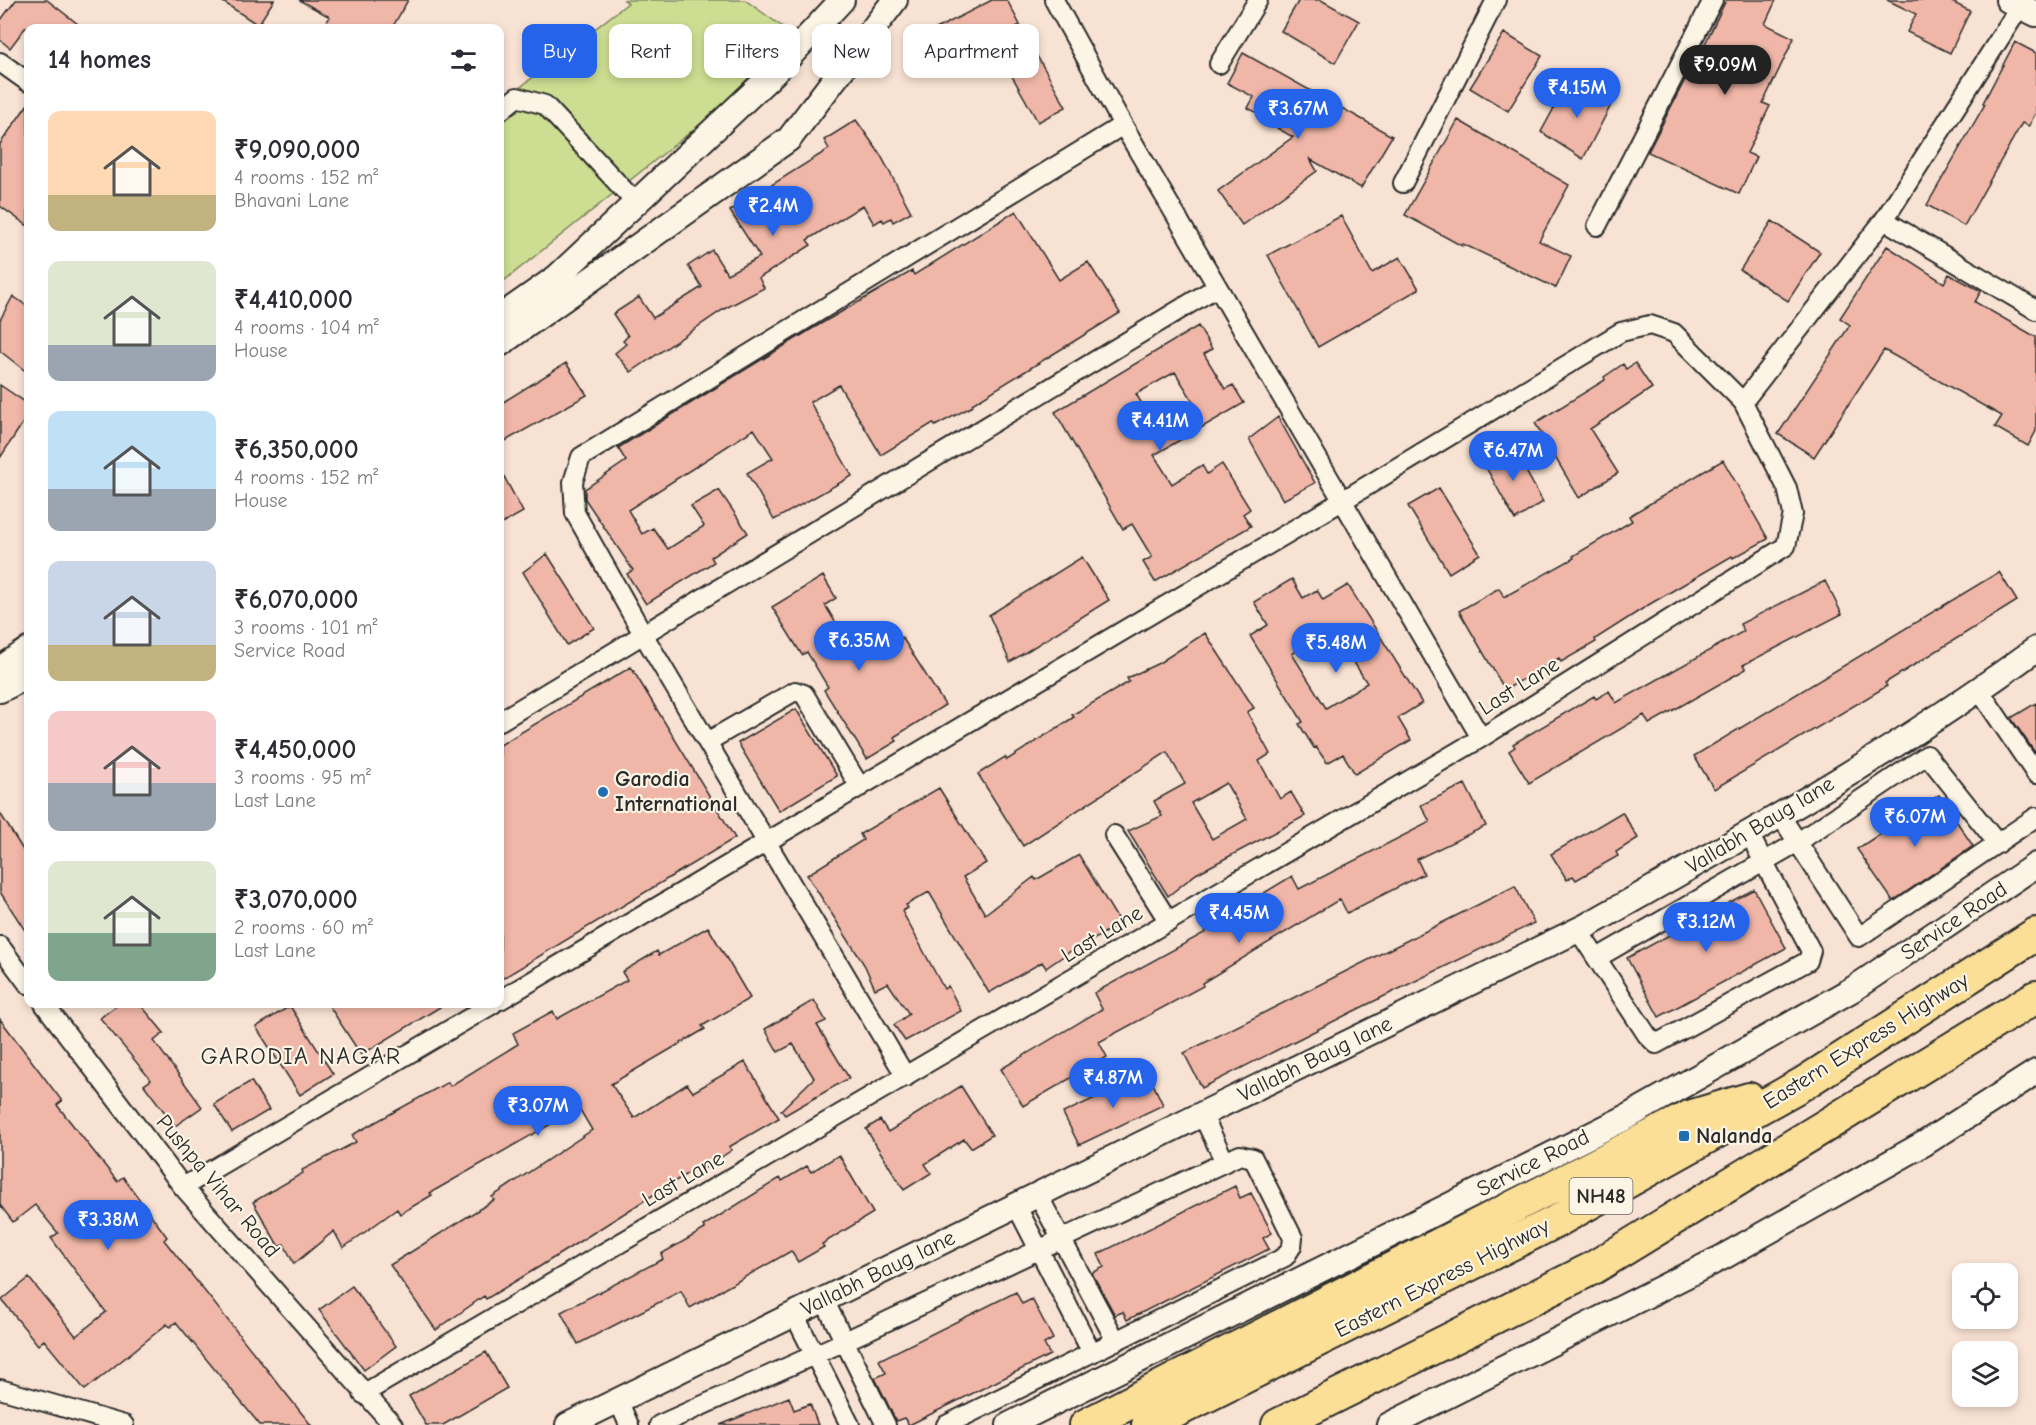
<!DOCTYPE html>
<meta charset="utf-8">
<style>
body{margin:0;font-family:"Comic Neue",sans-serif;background:#f2f2f3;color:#2b2b33;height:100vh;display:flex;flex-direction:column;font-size:22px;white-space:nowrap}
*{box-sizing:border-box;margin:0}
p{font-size:20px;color:#7c7c81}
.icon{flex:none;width:33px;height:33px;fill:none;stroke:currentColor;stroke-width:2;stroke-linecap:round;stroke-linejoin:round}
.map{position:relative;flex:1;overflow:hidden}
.details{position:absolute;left:24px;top:24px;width:480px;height:984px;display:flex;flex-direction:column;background:#fff;border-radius:12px;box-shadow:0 3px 9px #0003}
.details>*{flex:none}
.guide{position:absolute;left:522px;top:24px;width:570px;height:54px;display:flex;gap:12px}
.controls{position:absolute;left:1952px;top:1263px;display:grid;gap:12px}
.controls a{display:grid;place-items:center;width:66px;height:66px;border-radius:12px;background:#fff;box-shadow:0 3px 9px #0003;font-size:30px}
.price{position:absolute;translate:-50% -51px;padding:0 14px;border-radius:21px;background:#2563eb;color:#fff;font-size:20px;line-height:39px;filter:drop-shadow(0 2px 3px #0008)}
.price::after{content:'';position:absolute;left:50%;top:36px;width:18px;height:14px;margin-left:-9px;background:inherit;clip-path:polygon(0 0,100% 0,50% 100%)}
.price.selected{background:#222;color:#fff}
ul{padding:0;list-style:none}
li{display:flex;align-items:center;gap:18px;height:150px;padding:0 24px}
li span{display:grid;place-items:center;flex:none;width:168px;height:120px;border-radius:12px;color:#555}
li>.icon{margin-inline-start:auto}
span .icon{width:72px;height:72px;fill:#fffc;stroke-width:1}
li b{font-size:26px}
h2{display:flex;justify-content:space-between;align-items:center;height:72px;padding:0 24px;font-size:26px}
.pill{padding:0 21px;border-radius:12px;background:#fff;box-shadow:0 3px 9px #0003;font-size:21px;line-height:54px}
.pill.selected{background:#2563eb;color:#fff}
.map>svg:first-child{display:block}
.green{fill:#cdde92;stroke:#7c845e;stroke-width:1.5}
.building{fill:#f0b7a8;stroke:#2b2b2b;stroke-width:1.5;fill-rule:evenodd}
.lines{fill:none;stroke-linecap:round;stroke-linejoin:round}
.street-casing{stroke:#2b2b2b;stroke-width:22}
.secondary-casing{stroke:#2b2b2b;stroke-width:28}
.highway-casing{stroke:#2b2b2b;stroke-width:36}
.street{stroke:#fcf5e5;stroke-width:18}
.secondary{stroke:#fcf5e5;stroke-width:24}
.highway{stroke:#fbdf96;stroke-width:32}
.poi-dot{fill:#1f6fb2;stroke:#fcf5e5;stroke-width:2}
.labels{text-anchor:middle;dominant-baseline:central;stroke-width:4.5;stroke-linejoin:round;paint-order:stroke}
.shield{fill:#fcf5e5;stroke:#6a6863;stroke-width:1.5}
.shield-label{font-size:21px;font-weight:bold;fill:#2b2b2b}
.street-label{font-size:22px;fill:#2b2b2b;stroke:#fcf5e5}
.poi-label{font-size:22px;font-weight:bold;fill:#2b2b2b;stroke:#fcf5e5;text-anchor:start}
.neighbourhood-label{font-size:24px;letter-spacing:1.5px;fill:#2b2b2b;stroke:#fcf5e5}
</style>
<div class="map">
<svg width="2036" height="1425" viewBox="0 0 2036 1425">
<rect width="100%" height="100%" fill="#f8e2d3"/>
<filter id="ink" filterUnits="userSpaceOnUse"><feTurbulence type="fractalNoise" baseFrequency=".0167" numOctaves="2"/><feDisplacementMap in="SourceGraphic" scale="12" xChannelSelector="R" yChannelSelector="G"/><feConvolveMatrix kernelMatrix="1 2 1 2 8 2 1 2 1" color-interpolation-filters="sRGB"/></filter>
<g filter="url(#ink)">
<path class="green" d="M 624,0 L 745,0 L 791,33 L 718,110 L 500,284 L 500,103 L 628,3 Z"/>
<path class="building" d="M 16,0 L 47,0 L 83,28 L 25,28 L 10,48 L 0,40 L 0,21 Z
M 220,0 L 274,0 L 258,25 Z
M 299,0 L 408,0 L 392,28 L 323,28 L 330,17 Z
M 992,0 L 1007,0 L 1020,25 L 946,63 L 930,32 Z
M 1299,0 L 1321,0 L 1359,21 L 1335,63 L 1281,31 Z
M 1726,0 L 1776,0 L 1765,24 L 1794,38 L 1763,103 L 1770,106 L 1747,153 L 1756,157 L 1739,194 L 1648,152 L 1691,68 L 1693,69 Z
M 1887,0 L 1948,0 L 1970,11 L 1950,53 L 1907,32 L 1916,14 Z
M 1504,33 L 1542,56 L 1508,111 L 1470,88 Z
M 2015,42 L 2036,53 L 2036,112 L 2029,126 L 2022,123 L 1964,226 L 1927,205 L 1985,104 L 1983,103 Z
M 1243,53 L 1392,136 L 1361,188 L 1310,159 L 1317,171 L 1242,225 L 1218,191 L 1293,137 L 1277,128 L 1279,125 L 1248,108 L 1254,97 L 1227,83 Z
M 1036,54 L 1066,107 L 1038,122 L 1008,69 Z
M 1574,81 L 1613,101 L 1583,159 L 1541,132 L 1560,97 L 1564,99 Z
M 28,104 L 28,226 L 0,206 L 0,144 Z
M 856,120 L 880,154 L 911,212 L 893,222 L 891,218 L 884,222 L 882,219 L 874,224 L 863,205 L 807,240 L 811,245 L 759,278 L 764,288 L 724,309 L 631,372 L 615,353 L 626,344 L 623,341 L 628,336 L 613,314 L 639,297 L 653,318 L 702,287 L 688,266 L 712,250 L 727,274 L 760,257 L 730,211 L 829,149 L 824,140 Z
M 1458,120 L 1569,185 L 1539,241 L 1571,256 L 1556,288 L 1463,244 L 1462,246 L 1405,215 Z
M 1016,211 L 1059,280 L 1088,262 L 1120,313 L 972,404 L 973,406 L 935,426 L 933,423 L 881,455 L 839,385 L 810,402 L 852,476 L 774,520 L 747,473 L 773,458 L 754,429 L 628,510 L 642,534 L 653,528 L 668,549 L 704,526 L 691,506 L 719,490 L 748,533 L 711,557 L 714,562 L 646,604 L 627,574 L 633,570 L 585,499 L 585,489 L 626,461 L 618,448 L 810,330 L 912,271 L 914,275 Z
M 1341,216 L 1372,273 L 1400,257 L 1419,289 L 1318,347 L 1268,255 Z
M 1772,221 L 1820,252 L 1788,301 L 1740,270 Z
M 1887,246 L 1944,283 L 1949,274 L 1981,291 L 1975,302 L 2036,337 L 2036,431 L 2028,446 L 1995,427 L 2002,416 L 1884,350 L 1814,457 L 1778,434 L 1850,325 L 1840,318 Z
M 13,296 L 28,307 L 28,373 L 0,351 L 0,320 Z
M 1198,326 L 1212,349 L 1204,354 L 1225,389 L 1233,385 L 1244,403 L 1154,455 L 1172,484 L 1202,465 L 1207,474 L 1222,464 L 1250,509 L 1243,514 L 1251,526 L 1155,582 L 1143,562 L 1152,557 L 1132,524 L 1123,529 L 1055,412 ZM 1175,372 L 1196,406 L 1157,429 L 1136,394 Z
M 566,363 L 587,395 L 500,444 L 500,404 Z
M 1635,363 L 1652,388 L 1590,429 L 1618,473 L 1579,498 L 1535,423 L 1605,380 L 1604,377 L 1623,364 L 1626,369 Z
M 0,385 L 28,404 L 28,415 L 0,458 Z
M 1278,417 L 1315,483 L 1283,500 L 1249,439 Z
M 1511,444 L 1543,502 L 1515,520 L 1482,460 Z
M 1723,460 L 1768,539 L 1733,558 L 1732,556 L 1650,604 L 1595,639 L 1596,642 L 1561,662 L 1559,658 L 1505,690 L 1459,611 L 1499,588 L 1504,597 L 1574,558 L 1573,556 L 1632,521 L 1629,516 Z
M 500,469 L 523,512 L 500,525 Z
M 1439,488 L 1480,554 L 1449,573 L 1408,506 Z
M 547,554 L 594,628 L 567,645 L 523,572 Z
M 1082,557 L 1109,600 L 1010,662 L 989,615 Z
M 1999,572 L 2017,601 L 1885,683 L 1887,686 L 1714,789 L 1694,756 Z
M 823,576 L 836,598 L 825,605 L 843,635 L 854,627 L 872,656 L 902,637 L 945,705 L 894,737 L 897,741 L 867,759 L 824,690 L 828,687 L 807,652 L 802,655 L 772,607 Z
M 1292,579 L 1303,598 L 1317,590 L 1323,600 L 1348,585 L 1422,703 L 1398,718 L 1411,740 L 1355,774 L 1343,754 L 1327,763 L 1316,747 L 1314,748 L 1299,724 L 1303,722 L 1250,636 L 1268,625 L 1254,602 ZM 1333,629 L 1367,683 L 1326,708 L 1292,654 Z
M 1825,581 L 1842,614 L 1743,665 L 1746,669 L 1649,724 L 1644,715 L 1529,783 L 1509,751 L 1515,747 L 1513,744 L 1594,696 L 1596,699 L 1609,691 L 1616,703 L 1744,631 L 1740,624 Z
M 1205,633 L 1254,708 L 1247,712 L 1270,754 L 1259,761 L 1280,799 L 1291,792 L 1305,816 L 1196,874 L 1168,896 L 1128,831 L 1162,816 L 1154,801 L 1185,784 L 1167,752 L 1023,846 L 978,774 L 1005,757 L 1007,760 L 1074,717 L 1072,715 L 1129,682 L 1127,678 L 1159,663 ZM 1226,783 L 1247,819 L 1212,839 L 1191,803 Z
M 631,667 L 735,838 L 500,980 L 500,745 Z
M 2036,703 L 2036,754 L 2011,718 Z
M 796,709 L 837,776 L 779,811 L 738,743 Z
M 1465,784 L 1486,826 L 1417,859 L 1424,874 L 1347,913 L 1340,899 L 1202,983 L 1203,986 L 1099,1042 L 1107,1057 L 1023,1106 L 1001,1069 L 1102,1009 L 1094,993 L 1206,932 L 1205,929 L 1292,876 L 1299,889 L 1430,822 L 1421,805 Z
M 939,788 L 986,863 L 963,877 L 985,914 L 1034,877 L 1036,880 L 1079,855 L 1120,923 L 1093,940 L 1091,937 L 1046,968 L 1042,962 L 989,993 L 929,892 L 906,905 L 908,908 L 902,911 L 944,989 L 948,986 L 961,1011 L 905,1041 L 894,1025 L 909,1014 L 888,983 L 875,989 L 865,966 L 807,875 L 863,840 L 860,834 Z
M 1939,795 L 1973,846 L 1893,901 L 1857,849 Z
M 1622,812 L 1638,838 L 1616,852 L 1618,856 L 1576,880 L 1573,876 L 1567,880 L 1551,854 Z
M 0,813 L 28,858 L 28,935 L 0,892 Z
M 1515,886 L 1534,923 L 1352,1012 L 1202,1088 L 1184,1053 Z
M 1754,889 L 1786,948 L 1659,1017 L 1627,958 Z
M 708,927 L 750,998 L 702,1026 L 705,1029 L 611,1084 L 634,1118 L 687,1084 L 693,1092 L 745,1062 L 779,1118 L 729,1147 L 732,1150 L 699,1172 L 696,1168 L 539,1267 L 486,1299 L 484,1296 L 436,1330 L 390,1265 L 494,1200 L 492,1197 L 592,1130 L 579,1108 L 430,1193 L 432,1195 L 400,1214 L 397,1209 L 343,1248 L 334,1231 L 294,1264 L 284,1244 L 279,1247 L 253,1202 L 303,1173 L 302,1170 L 356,1142 L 352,1135 L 448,1082 L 450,1086 L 518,1044 L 513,1033 L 553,1011 L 557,1019 L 627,980 L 622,972 L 657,951 L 659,955 Z
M 814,1000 L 826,1021 L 817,1025 L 849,1078 L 785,1115 L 781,1110 L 814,1078 L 793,1044 L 778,1052 L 765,1029 Z
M 119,1004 L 140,1004 L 164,1033 L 154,1041 L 202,1107 L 175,1126 L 144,1085 L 151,1080 L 100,1018 Z
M 328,1004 L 445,1004 L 361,1055 Z
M 290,1006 L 333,1074 L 300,1095 L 256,1027 Z
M 0,1019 L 62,1101 L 57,1105 L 117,1181 L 123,1177 L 167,1237 L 164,1240 L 311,1425 L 260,1425 L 176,1322 L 170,1327 L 167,1324 L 85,1390 L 44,1340 L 38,1345 L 2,1300 L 29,1278 L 76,1336 L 106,1312 L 51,1238 L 58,1233 L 35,1205 L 13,1222 L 0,1205 Z
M 1148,1073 L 1163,1105 L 1079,1145 L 1063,1113 Z
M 251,1081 L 269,1110 L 232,1132 L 214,1104 Z
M 961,1086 L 992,1135 L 971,1148 L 964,1139 L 925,1164 L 931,1173 L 904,1190 L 866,1129 L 880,1120 L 888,1132 Z
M 839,1155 L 873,1213 L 822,1244 L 824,1247 L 798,1262 L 791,1251 L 690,1308 L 681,1291 L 578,1344 L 561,1312 L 663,1259 L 661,1254 L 705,1229 L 703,1226 L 780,1178 L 782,1181 L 807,1166 L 811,1172 Z
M 1235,1186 L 1240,1198 L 1251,1193 L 1272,1233 L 1263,1238 L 1269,1249 L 1127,1320 L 1123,1312 L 1115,1315 L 1092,1273 L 1104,1267 L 1098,1254 Z
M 352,1286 L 396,1346 L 364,1370 L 319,1310 Z
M 1016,1292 L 1022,1304 L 1032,1299 L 1053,1339 L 1044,1344 L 1050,1355 L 909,1425 L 904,1418 L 896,1421 L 875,1378 L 886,1373 L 879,1360 Z
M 486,1352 L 507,1388 L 443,1425 L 426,1425 L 409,1396 Z
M 789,1397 L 794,1410 L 810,1404 L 818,1425 L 720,1425 Z"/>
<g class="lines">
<defs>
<path id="street" d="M 1054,0 L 1123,125 L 1481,738
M 0,62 L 28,82
M 1219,64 L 1258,0
M 500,111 L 517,97 L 545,105 L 636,203
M 1403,183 L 1496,0
M 1884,220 L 2036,310
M 1597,226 L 1713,0
M 1743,402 L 1884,220 L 2021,5
M 1979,690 L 2036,774
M 500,721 L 1217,287
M 707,742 L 795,691 L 804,694 L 860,787
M 1780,815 L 1859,937 L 2036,817
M 1114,835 L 1169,922
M 1578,930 L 1647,1035 L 1656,1044 L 1808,961 L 1811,951 L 1749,834
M 0,946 L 28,984
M 1597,958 L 1798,842 L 1927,755 L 1998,844
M 44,1004 L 183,1187 L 393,1425
M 906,1077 L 643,634 L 575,513 L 573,482 L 581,457 L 1123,125
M 1202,1114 L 1225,1162
M 183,1187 L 493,1004
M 1038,1195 L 1116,1341
M 1016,1205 L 1092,1353
M 824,1300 L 886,1425
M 794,1314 L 850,1425
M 0,1389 L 124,1425
M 363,1394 L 1481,738 L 1786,546 L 1793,514 L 1787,488 L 1743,402 L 1674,333 L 1650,325 L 1621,332 L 1342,501 L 500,1000
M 618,1400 L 629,1425
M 659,1425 L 843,1342 L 1240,1155 L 1253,1158 L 1293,1238 L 1292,1246 L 1285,1257 L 946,1425"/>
<path id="secondary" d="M 2008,0 L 2036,14
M 500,317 L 557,277 L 774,73 L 842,0
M 500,344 L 789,139 L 895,0
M 0,669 L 28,650
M 0,690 L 28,676
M 568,1425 L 1586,926 C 1739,840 1894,753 2036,649
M 1009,1425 L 1627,1117 L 1853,989 L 2036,865
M 1389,1425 L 1723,1257 L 1925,1143 L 2036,1072"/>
<path id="highway" d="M 1086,1425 L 1689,1117 L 1749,1099
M 1148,1425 L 1555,1222 L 1804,1083 L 2036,934
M 1278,1425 L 1593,1268 L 2036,997"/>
</defs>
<use href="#street" class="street-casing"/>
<use href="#secondary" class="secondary-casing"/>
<use href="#highway" class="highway-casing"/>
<use href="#street" class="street"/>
<use href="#secondary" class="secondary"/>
<use href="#highway" class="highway"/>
</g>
</g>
<g class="poi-dot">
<circle cx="603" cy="792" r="6"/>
<rect x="1678" y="1130" width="12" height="12" rx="3"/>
</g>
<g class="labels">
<rect class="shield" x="1569.5" y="1178" width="63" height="36" rx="4.5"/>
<g class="shield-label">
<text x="1601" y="1196">NH48</text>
</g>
<g class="street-label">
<text transform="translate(1519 686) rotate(-32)">Last Lane</text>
<text transform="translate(1760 825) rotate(-31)">Vallabh Baug lane</text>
<text transform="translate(1954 921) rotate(-34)">Service Road</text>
<text transform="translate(1102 934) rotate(-31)">Last Lane</text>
<text transform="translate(1866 1041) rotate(-32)">Eastern Express Highway</text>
<text transform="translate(1315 1059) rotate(-26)">Vallabh Baug lane</text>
<text transform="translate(1533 1163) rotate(-27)">Service Road</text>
<text transform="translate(683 1179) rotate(-30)">Last Lane</text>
<text transform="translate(218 1186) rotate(50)">Pushpa Vihar Road</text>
<text transform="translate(878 1273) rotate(-26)">Vallabh Baug lane</text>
<text transform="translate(1442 1278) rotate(-27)">Eastern Express Highway</text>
</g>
<g class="poi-label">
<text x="615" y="779">Garodia<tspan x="615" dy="25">International</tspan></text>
<text x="1696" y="1136">Nalanda</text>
</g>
<g class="neighbourhood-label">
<text x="301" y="1056">GARODIA NAGAR</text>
</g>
</g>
</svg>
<div class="controls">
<a><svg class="icon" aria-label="locate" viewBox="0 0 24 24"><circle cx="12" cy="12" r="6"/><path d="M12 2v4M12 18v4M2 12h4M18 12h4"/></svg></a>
<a><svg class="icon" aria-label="layers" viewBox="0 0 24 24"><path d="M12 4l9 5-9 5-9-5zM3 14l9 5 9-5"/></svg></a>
</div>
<b class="price selected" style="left:1725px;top:96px">₹9.09M</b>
<b class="price" style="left:1577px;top:119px">₹4.15M</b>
<b class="price" style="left:1298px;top:140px">₹3.67M</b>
<b class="price" style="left:773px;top:237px">₹2.4M</b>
<b class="price" style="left:1160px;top:452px">₹4.41M</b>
<b class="price" style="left:1513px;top:482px">₹6.47M</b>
<b class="price" style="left:859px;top:672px">₹6.35M</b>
<b class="price" style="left:1336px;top:674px">₹5.48M</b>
<b class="price" style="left:1915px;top:848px">₹6.07M</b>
<b class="price" style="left:1239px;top:944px">₹4.45M</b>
<b class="price" style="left:1706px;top:953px">₹3.12M</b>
<b class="price" style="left:1113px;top:1109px">₹4.87M</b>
<b class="price" style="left:538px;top:1137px">₹3.07M</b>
<b class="price" style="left:108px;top:1251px">₹3.38M</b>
<div class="guide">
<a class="pill selected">Buy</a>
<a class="pill">Rent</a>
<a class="pill">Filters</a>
<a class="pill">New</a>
<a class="pill">Apartment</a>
</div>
<section class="details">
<h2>14 homes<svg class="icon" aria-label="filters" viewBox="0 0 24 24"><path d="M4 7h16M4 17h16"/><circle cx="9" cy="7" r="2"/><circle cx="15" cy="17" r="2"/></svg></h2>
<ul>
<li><span style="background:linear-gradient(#ffd9b3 70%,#c2b280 0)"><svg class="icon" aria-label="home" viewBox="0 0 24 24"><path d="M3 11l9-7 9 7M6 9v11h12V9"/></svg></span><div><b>₹9,090,000</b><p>4 rooms · 152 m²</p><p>Bhavani Lane</p></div></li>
<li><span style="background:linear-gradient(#dfe7d0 70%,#9aa5b1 0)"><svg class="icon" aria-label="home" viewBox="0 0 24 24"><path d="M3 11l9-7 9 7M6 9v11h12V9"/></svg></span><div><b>₹4,410,000</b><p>4 rooms · 104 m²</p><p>House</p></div></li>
<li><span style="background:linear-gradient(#bfe0f5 65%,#9aa5b1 0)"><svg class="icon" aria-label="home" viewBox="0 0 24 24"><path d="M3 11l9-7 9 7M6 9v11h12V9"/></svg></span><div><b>₹6,350,000</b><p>4 rooms · 152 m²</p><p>House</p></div></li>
<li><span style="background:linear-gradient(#c9d6e8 70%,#c2b280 0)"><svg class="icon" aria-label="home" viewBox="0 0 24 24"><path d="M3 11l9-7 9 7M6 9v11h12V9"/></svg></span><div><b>₹6,070,000</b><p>3 rooms · 101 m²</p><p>Service Road</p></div></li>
<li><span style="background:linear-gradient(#f6c9c9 60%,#9aa5b1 0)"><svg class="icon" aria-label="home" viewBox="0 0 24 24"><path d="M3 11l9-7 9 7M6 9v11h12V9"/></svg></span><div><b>₹4,450,000</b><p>3 rooms · 95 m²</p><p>Last Lane</p></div></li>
<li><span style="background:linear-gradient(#dfe7d0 60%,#7fa58c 0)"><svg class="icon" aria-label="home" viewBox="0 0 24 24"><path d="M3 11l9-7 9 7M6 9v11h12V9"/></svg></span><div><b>₹3,070,000</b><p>2 rooms · 60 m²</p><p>Last Lane</p></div></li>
</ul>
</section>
</div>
